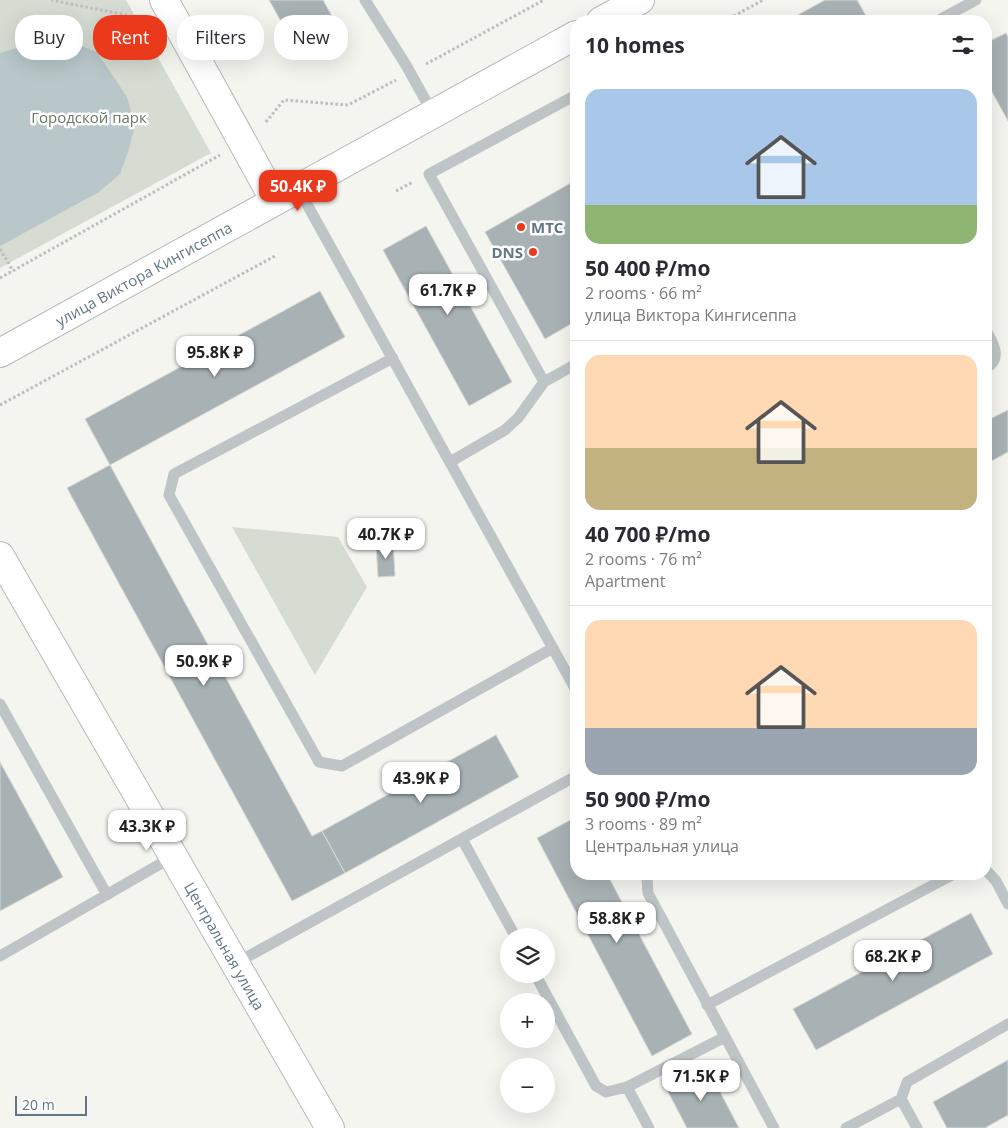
<!DOCTYPE html>
<meta charset="utf-8">
<style>
body{margin:0;font-family:"Open Sans",sans-serif;background:#f7f7f7;color:#2b2b33;height:100vh;display:flex;flex-direction:column;font-size:19px;white-space:nowrap}
*{box-sizing:border-box;margin:0}
p{font-size:16px;color:#7c7c81}
.icon{flex:none;width:28px;height:28px;fill:none;stroke:currentColor;stroke-width:2;stroke-linecap:round;stroke-linejoin:round}
.map{position:relative;flex:1;overflow:hidden}
.details{position:absolute;left:570px;top:15px;width:422px;height:865px;display:flex;flex-direction:column;background:#fff;border-radius:20px;box-shadow:0 5px 20px #0002}
.details>*{flex:none}
.guide{position:absolute;left:15px;top:15px;width:475px;height:45px;display:flex;gap:10px}
.buttons{position:absolute;left:500px;top:928px;display:grid;gap:10px}
.buttons a{display:grid;place-items:center;width:55px;height:55px;border-radius:50%;background:#fff;box-shadow:0 5px 20px #0002;font-size:25px}
.scale{position:absolute;left:15px;bottom:12px;width:72px;box-sizing:border-box;padding-left:5px;border:2px solid #627783;border-top:0;font-size:14px;line-height:18px;white-space:nowrap;color:#627783;-webkit-text-stroke:4px #fff;paint-order:stroke}
.price{position:absolute;translate:-50% -42px;padding:0 11px;border-radius:10px;background:#fff;color:#222;font-size:16px;line-height:32px;filter:drop-shadow(0 1px 2px #0008)}
.price::after{content:'';position:absolute;left:50%;top:30px;width:15px;height:11px;margin-left:-8px;background:inherit;clip-path:polygon(0 0,100% 0,50% 100%)}
.price.current{background:#ea3a1b;color:#fff}
ul{padding:0;list-style:none}
li{display:grid;align-content:center;gap:10px;height:265px;padding:0 15px}
li+li{border-top:1px solid #e1e1e2}
li span{display:grid;place-items:center;height:155px;border-radius:15px;color:#555}
li>.icon{margin-inline-start:auto}
span .icon{width:90px;height:90px;fill:#fffc;stroke-width:1}
li b{font-size:21px}
h2{display:flex;justify-content:space-between;align-items:center;height:60px;padding:0 15px;font-size:21px}
.pill{padding:0 18px;border-radius:20px;background:#fff;box-shadow:0 5px 20px #0002;font-size:18px;line-height:45px}
.pill.current{background:#ea3a1b;color:#fff}
.map>svg:first-child{display:block}
.green{fill:#d6dcd1}
.water{fill:#b9c7ca}
.building{fill:#a8b2b5;stroke:#d6d6d3}
.lines{fill:none;stroke-linecap:round;stroke-linejoin:round}
.secondary-casing{stroke:#b4babe;stroke-width:30}
.path{stroke:#bbbec0;stroke-width:3;stroke-dasharray:2.5 2.5;stroke-linecap:butt}
.lane{stroke:#bfc5c7;stroke-width:11}
.secondary{stroke:#fff;stroke-width:28}
.poi-dot{fill:#ea3a1b;stroke:#fff;stroke-width:2}
.labels{text-anchor:middle;dominant-baseline:central;stroke-width:5;stroke-linejoin:round;paint-order:stroke}
.park-label{font-size:15px;fill:#687a61;stroke:#fff}
.poi-label{font-size:15px;font-weight:bold;fill:#627783;stroke:#fff;text-anchor:start}
.street-label{font-size:15px;fill:#627783;stroke:#fff}
</style>
<div class="map">
<svg width="1008" height="1128" viewBox="0 0 1008 1128">
<rect width="100%" height="100%" fill="#f5f5f0"/>
<path class="green" d="M 0,0 L 126,0 L 211,153 L 0,268 Z
M 232,527 L 338,537 L 367,587 L 315,675 Z"/>
<path class="water" d="M 43,40 L 74,43 L 97,52 L 127,97 L 135,126 L 128,152 L 120,174 L 99,192 L 0,246 L 0,53 Z"/>
<path class="building" d="M 269,0 L 323,0 L 343,36 L 302,59 Z
M 825,0 L 857,0 L 869,21 L 787,21 Z
M 1006,33 L 1008,37 L 1008,121 L 986,81 L 986,43 Z
M 576,180 L 576,321 L 545,339 L 485,232 Z
M 426,226 L 512,382 L 469,406 L 383,250 Z
M 320,291 L 345,337 L 110,465 L 85,419 Z
M 1008,410 L 1008,452 L 986,464 L 986,421 Z
M 110,465 L 312,836 L 322,831 L 345,873 L 292,901 L 67,488 Z
M 393,542 L 395,576 L 378,577 L 376,543 Z
M 496,735 L 519,777 L 345,873 L 322,831 Z
M 0,762 L 63,877 L 0,911 Z
M 576,817 L 576,874 L 607,874 L 692,1034 L 652,1056 L 537,838 Z
M 971,913 L 993,954 L 816,1050 L 793,1009 Z
M 1008,1060 L 1008,1115 L 985,1128 L 947,1128 L 933,1102 Z
M 707,1067 L 739,1128 L 687,1128 L 666,1088 Z"/>
<g class="lines">
<defs>
<g id="secondary">
<path d="M 164,0 L 275,201"/>
<path d="M 601,21 L 640,0"/>
<path id="s1" d="M 0,353 L 576,35"/>
<path id="s2" d="M 0,556 L 330,1128"/>
</g>
</defs>
<use href="#secondary" class="secondary-casing"/>
<path class="path" d="M 51,0 L 146,19
M 725,21 L 763,0
M 426,64 L 544,0
M 266,122 L 284,100 L 348,105 L 396,80
M 396,191 L 413,182
M 0,249 L 13,271
M 0,278 L 220,155
M 0,405 L 275,256"/>
<path class="lane" d="M 365,0 L 406,65 L 433,114
M 937,21 L 976,0
M 298,188 L 576,690
M 986,330 C 993,343 1003,358 986,368
M 393,358 L 174,474 L 169,495 L 319,762 L 342,766 L 553,648
M 544,382 L 576,364
M 450,462 L 505,430 L 518,418 L 544,382 L 429,174 L 576,95
M 0,704 L 107,895
M 462,839 L 515,936
M 986,870 L 996,881 L 1008,904
M 651,874 L 647,879 L 648,893 L 774,1128
M 0,956 L 174,856
M 236,963 L 576,776
M 535,974 L 596,1086 L 606,1092 L 627,1087 L 725,1037
M 707,1005 L 954,874
M 627,1087 L 649,1128
M 901,1099 L 907,1082 L 1008,1024
M 846,1128 L 901,1099 L 917,1128"/>
<use href="#secondary" class="secondary"/>
</g>
<g class="poi-dot">
<circle cx="521" cy="227" r="5"/>
<circle cx="533" cy="252" r="5"/>
</g>
<g class="labels">
<g class="park-label">
<text x="89" y="117">Городской парк</text>
</g>
<g class="poi-label">
<text x="531" y="227">МТС</text>
<text x="523" y="252" text-anchor="end">DNS</text>
</g>
<g class="street-label">
<text stroke="none"><textPath href="#s1" startOffset="164">улица Виктора Кингисеппа</textPath></text>
<text stroke="none"><textPath href="#s2" startOffset="450">Центральная улица</textPath></text>
</g>
</g>
</svg>
<div class="buttons">
<a><svg class="icon" aria-label="layers" viewBox="0 0 24 24"><path d="M12 4l9 5-9 5-9-5zM3 14l9 5 9-5"/></svg></a>
<a>+</a>
<a>−</a>
</div>
<div class="scale">20 m</div>
<b class="price current" style="left:298px;top:212px">50.4K ₽</b>
<b class="price" style="left:448px;top:316px">61.7K ₽</b>
<b class="price" style="left:215px;top:378px">95.8K ₽</b>
<b class="price" style="left:386px;top:560px">40.7K ₽</b>
<b class="price" style="left:204px;top:687px">50.9K ₽</b>
<b class="price" style="left:421px;top:804px">43.9K ₽</b>
<b class="price" style="left:147px;top:852px">43.3K ₽</b>
<b class="price" style="left:617px;top:944px">58.8K ₽</b>
<b class="price" style="left:893px;top:982px">68.2K ₽</b>
<b class="price" style="left:701px;top:1102px">71.5K ₽</b>
<div class="guide">
<a class="pill">Buy</a>
<a class="pill current">Rent</a>
<a class="pill">Filters</a>
<a class="pill">New</a>
</div>
<section class="details">
<h2>10 homes<svg class="icon" aria-label="filters" viewBox="0 0 24 24"><path d="M4 7h16M4 17h16"/><circle cx="9" cy="7" r="2"/><circle cx="15" cy="17" r="2"/></svg></h2>
<ul>
<li><span style="background:linear-gradient(#a9c7e8 75%,#8fb573 0)"><svg class="icon" aria-label="home" viewBox="0 0 24 24"><path d="M3 11l9-7 9 7M6 9v11h12V9"/></svg></span><div><b>50 400 ₽/mo</b><p>2 rooms · 66 m²</p><p>улица Виктора Кингисеппа</p></div></li>
<li><span style="background:linear-gradient(#ffd9b3 60%,#c2b280 0)"><svg class="icon" aria-label="home" viewBox="0 0 24 24"><path d="M3 11l9-7 9 7M6 9v11h12V9"/></svg></span><div><b>40 700 ₽/mo</b><p>2 rooms · 76 m²</p><p>Apartment</p></div></li>
<li><span style="background:linear-gradient(#ffd9b3 70%,#9aa5b1 0)"><svg class="icon" aria-label="home" viewBox="0 0 24 24"><path d="M3 11l9-7 9 7M6 9v11h12V9"/></svg></span><div><b>50 900 ₽/mo</b><p>3 rooms · 89 m²</p><p>Центральная улица</p></div></li>
</ul>
</section>
</div>
